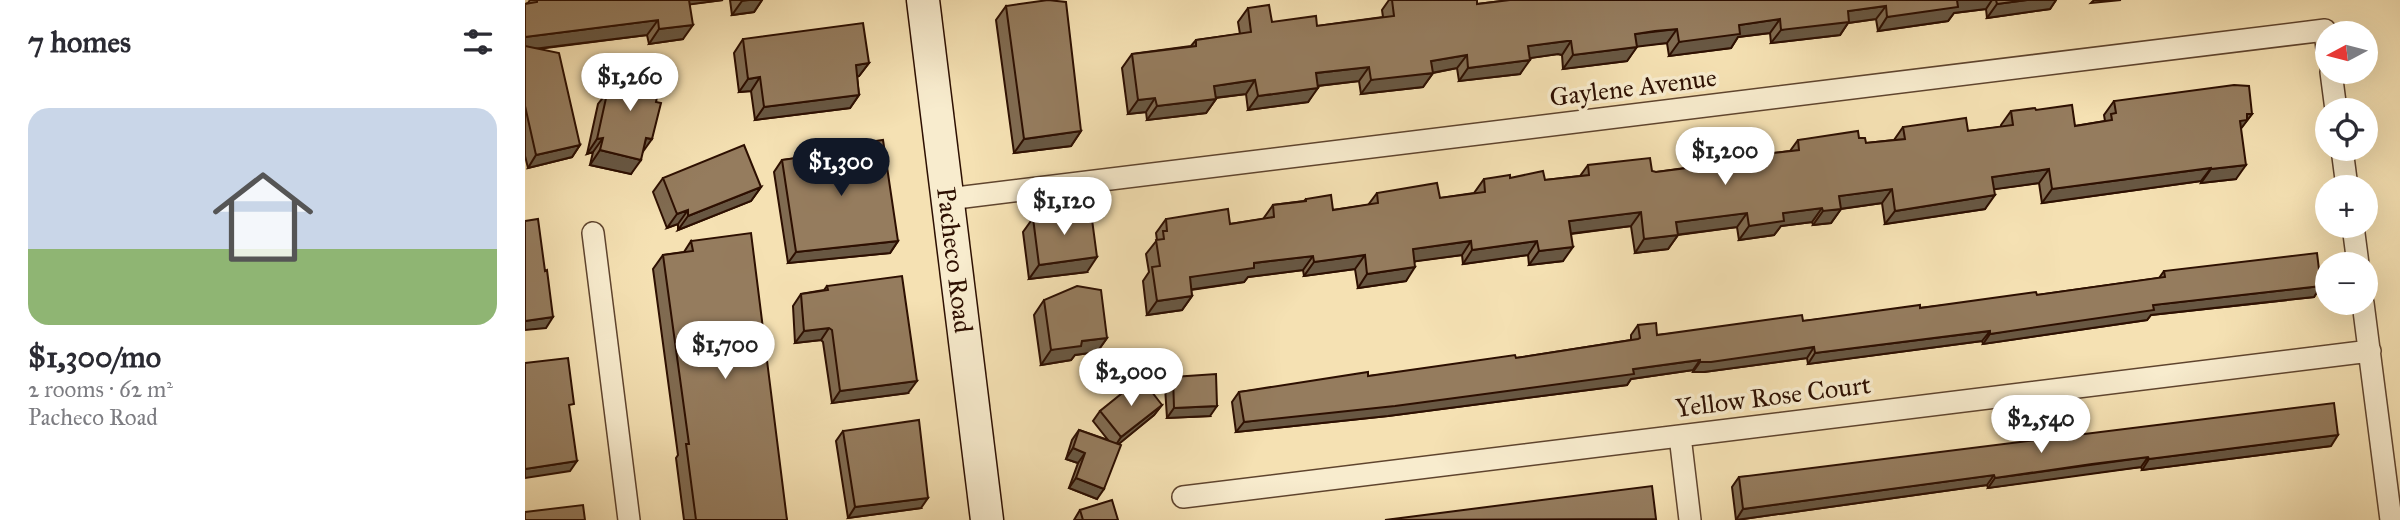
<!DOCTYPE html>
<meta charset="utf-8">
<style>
body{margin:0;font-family:"IM FELL Great Primer",serif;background:#f7f7f7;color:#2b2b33;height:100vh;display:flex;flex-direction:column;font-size:26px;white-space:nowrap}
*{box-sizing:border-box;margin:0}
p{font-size:23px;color:#7c7c81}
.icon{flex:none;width:38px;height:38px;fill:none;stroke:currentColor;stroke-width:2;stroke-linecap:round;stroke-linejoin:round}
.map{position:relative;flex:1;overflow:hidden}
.panel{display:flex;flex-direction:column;background:#fff;width:525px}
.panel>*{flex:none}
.needle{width:46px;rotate:263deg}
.fabs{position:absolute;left:1790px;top:21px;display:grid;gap:14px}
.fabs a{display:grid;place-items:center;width:63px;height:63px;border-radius:50%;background:#fff;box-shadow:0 7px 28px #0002;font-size:35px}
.price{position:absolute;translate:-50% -60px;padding:0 16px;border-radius:24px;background:#fff;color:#222;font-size:23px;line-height:46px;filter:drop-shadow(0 2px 4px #0008)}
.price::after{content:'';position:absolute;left:50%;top:42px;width:21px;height:16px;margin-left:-10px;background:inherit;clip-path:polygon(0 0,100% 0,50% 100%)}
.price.active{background:#111827;color:#fff}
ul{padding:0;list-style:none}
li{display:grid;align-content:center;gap:14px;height:371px;padding:0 28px}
li span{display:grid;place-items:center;height:217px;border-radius:21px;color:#555}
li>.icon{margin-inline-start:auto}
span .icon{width:126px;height:126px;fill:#fffc;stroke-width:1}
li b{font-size:30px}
h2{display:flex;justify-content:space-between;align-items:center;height:84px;padding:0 28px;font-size:30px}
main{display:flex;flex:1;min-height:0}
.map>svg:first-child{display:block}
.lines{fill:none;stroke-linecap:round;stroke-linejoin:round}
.street-casing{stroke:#5f442e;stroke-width:24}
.secondary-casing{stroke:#2d0f01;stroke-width:35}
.street{stroke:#f8ecce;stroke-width:21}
.secondary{stroke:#f8ecce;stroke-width:32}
.wall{fill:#806b51;stroke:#2d0f01;stroke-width:2}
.shaded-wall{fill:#685742;stroke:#2d0f01;stroke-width:2}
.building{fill:#957c5e;stroke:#2d0f01;stroke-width:2}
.labels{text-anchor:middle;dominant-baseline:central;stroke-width:7;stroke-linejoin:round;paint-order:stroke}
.street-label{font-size:26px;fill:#2d0f01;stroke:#f8ecce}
</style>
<main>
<section class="panel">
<h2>7 homes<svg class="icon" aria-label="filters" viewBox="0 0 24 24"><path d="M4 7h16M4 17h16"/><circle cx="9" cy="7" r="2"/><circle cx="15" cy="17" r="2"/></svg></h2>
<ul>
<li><span style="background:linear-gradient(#c9d6e8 65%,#8fb573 0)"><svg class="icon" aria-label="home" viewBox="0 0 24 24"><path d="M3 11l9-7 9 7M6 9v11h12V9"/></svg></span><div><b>$1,300/mo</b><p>2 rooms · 62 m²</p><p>Pacheco Road</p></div></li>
</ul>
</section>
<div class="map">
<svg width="1875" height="520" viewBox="0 0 1875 520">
<rect width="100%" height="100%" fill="#f5e1b3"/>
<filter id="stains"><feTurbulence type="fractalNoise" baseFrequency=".00286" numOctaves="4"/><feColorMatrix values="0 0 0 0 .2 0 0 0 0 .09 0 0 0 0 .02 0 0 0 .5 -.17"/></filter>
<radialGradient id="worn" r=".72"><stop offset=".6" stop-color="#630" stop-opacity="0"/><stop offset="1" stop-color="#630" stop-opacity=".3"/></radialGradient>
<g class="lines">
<defs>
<path id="street" d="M 1806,72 L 1811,110
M 1817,149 L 1822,187
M 423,199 L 1800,30 L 1802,49
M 1828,226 L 1833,264
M 68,233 L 104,520
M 1838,303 L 1866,520
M 1155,436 L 1165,520
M 658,497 L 1845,351"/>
<path id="secondary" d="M 398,0 L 462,520"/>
</defs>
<use href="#street" class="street-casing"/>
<use href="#secondary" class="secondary-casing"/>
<use href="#street" class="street"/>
<use href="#secondary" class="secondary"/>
</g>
<path class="wall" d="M 5,0 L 198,0 L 165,4 L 158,39 L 124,44 L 122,35 L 13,49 L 55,145 L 47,157 L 3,168 L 0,156 L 0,4 L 3,3 Z
M 205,0 L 237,0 L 229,12 L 207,15 Z
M 864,0 L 952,0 L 952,4 L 985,0 L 1531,0 L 1525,9 L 1462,18 L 1461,9 L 1429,13 L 1423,21 L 1353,31 L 1351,19 L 1323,23 L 1315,35 L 1246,43 L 1245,33 L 1213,37 L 1206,48 L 1144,56 L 1142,43 L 1120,45 L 1112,46 L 1102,61 L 1038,69 L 1037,55 L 1033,54 L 1004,58 L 995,74 L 934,81 L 932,68 L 908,73 L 898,87 L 836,94 L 834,81 L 793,86 L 783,102 L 723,110 L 721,94 L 691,98 L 691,99 L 681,113 L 622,120 L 621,112 L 603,114 L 597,68 L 607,54 L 666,46 L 671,40 L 715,34 L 713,22 L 723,8 L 747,22 L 792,26 L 858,17 L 857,10 Z
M 481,6 L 556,131 L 546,146 L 489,153 L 471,20 Z
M 218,39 L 344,63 L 334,76 L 332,77 L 334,95 L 325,108 L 230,120 L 226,91 L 214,92 L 209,53 Z
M 96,65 L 117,153 L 106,174 L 65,165 L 68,152 L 62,154 L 73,104 L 84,90 L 86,79 Z
M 1589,101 L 1727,114 L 1716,128 L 1711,179 L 1676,183 L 1676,181 L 1517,203 L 1514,183 L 1469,189 L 1460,209 L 1360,224 L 1357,203 L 1316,209 L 1306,223 L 1288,225 L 1287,222 L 1256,226 L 1249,235 L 1214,240 L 1212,227 L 1153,235 L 1143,249 L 1110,253 L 1106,226 L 1046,234 L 1038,261 L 1004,265 L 1003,255 L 938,264 L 937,255 L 890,261 L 881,281 L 833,288 L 830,269 L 779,276 L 778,270 L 723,277 L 719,282 L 666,290 L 667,296 L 657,310 L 622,315 L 618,281 L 624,272 L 621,254 L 632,240 L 631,233 L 641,219 L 705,224 L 738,219 L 748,205 L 779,201 L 781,199 L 808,210 L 843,205 L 852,193 L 915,198 L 949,193 L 959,179 L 985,178 L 1020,180 L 1055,176 L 1063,165 L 1131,172 L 1160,168 L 1160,167 L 1170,153 L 1231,155 L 1265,151 L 1273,140 L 1334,138 L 1341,143 L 1369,140 L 1378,127 L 1443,131 L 1476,127 L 1476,125 L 1486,111 L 1511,110 L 1550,126 L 1580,121 L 1579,115 Z
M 284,151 L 373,241 L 365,253 L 263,263 L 249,172 L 257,160 L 280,157 Z
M 138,178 L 236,187 L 226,201 L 153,230 L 153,224 L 142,228 L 128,192 Z
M 508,218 L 562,272 L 504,279 L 498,232 Z
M 166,241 L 262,520 L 159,520 L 151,458 L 153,455 L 128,269 L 138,255 L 159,252 Z
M 1639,271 L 1796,286 L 1789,297 L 1626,315 L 1622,320 L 1458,344 L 1457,341 L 1283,364 L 1282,358 L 1179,372 L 1168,372 L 1168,370 L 1106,379 L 1102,385 L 863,416 L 711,432 L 707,402 L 714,392 L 991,358 L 1106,340 L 1106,335 L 1113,325 L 1132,335 L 1278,321 L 1512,295 L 1634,278 Z
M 302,286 L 383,393 L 307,403 L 298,342 L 296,340 L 270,343 L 268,306 L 276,294 L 299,290 Z
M 519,300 L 582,338 L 572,352 L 550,355 L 546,360 L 516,365 L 509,315 Z
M 648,377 L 685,416 L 642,418 L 640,387 Z
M 637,405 L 629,415 L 593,444 L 572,499 L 544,488 L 553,463 L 541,459 L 547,440 L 554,430 L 583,440 L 568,421 L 575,411 Z
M 318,431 L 396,508 L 323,518 L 311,441 Z
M 1806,446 L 1617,470 L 1616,467 L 1560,474 L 1463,488 L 1462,485 L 1211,520 L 1207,487 L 1214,477 Z
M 555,510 L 593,520 L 549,520 Z"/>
<path class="shaded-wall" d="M 157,0 L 198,0 L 153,6 Z
M 224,0 L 237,0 L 229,12 L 207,15 L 217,1 Z
M 1432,0 L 1467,0 L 1461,9 L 1429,13 L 1423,21 L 1353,31 L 1362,17 Z
M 1502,0 L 1531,0 L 1525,9 L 1462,18 L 1472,4 Z
M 1569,0 L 1596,0 L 1566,3 Z
M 1361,6 L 1351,19 L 1323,23 L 1315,35 L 1246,43 L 1256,30 L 1323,11 Z
M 1255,19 L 1245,33 L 1213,37 L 1206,48 L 1144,56 L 1154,42 L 1214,25 Z
M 133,20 L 122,35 L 0,50 L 0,37 Z
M 168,25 L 158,39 L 124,44 L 134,29 Z
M 1152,29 L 1142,43 L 1101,48 L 1110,34 Z
M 1042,41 L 1046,41 L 1037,55 L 1033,54 L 993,60 L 1003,46 Z
M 1112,47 L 1102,61 L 1038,69 L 1048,55 Z
M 942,55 L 932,68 L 901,74 L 908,73 L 898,87 L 836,94 L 846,80 L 906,61 Z
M 1005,60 L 995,74 L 934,81 L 943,68 Z
M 344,63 L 334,76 L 321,78 L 331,65 Z
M 844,67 L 834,81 L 782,87 L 791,73 Z
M 235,77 L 226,91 L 214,92 L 223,79 Z
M 730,80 L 721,94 L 679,99 L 689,86 Z
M 793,88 L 783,102 L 723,110 L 733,96 Z
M 334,95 L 325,108 L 230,120 L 239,107 Z
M 630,98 L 621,112 L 603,114 L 613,100 Z
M 691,99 L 681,113 L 622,120 L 632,106 Z
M 1722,114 L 1727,114 L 1712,134 L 1715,121 Z
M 556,131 L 546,146 L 489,153 L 499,139 Z
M 78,138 L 68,152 L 62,154 L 72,139 Z
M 121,138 L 127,139 L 117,153 Z
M 55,145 L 47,157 L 3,168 L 11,155 Z
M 75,150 L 116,160 L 106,174 L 65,165 Z
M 1721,165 L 1711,179 L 1676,183 L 1686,169 Z
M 1686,168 L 1676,181 L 1517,203 L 1527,189 Z
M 1524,169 L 1514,183 L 1457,191 L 1467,177 Z
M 236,187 L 226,201 L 153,230 L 163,216 Z
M 1367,189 L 1357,203 L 1307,210 L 1316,209 L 1306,223 L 1288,225 L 1298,211 L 1314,196 Z
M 1470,195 L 1460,209 L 1360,224 L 1370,211 Z
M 1297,208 L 1287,222 L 1256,226 L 1249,235 L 1214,240 L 1224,226 L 1258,213 Z
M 163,210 L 153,224 L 142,228 L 152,214 Z
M 1116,212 L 1106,226 L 1034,235 L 1044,221 Z
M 1222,213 L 1212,227 L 1142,236 L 1151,222 Z
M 1153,235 L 1143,249 L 1110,253 L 1119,239 Z
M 373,241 L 365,253 L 263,263 L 271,252 Z
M 946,241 L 937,255 L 878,263 L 888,249 Z
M 1012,241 L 1003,255 L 938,264 L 947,250 Z
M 1048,247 L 1038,261 L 1004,265 L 1014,251 Z
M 840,255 L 830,269 L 779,276 L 789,262 Z
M 788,256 L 778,270 L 723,277 L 719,282 L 655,291 L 665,277 L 729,263 Z
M 572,257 L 562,272 L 504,279 L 514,265 Z
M 890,267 L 881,281 L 833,288 L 842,274 Z
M 1796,286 L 1789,297 L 1626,315 L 1622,320 L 1458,344 L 1465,334 L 1628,305 Z
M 667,296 L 657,310 L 622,315 L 632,301 Z
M 28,317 L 21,328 L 0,330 L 0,321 Z
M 304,328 L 296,340 L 270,343 L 279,331 Z
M 1465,331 L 1457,341 L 1283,364 L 1290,353 Z
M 582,338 L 572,352 L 550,355 L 546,360 L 516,365 L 526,350 L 557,341 Z
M 1289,347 L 1282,358 L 1179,372 L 1168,372 L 1175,362 Z
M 1175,360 L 1168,370 L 1106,379 L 1102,385 L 863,416 L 711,432 L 719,422 Z
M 392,381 L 383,393 L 307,403 L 315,391 Z
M 637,405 L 629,415 L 589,448 L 596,437 Z
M 692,406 L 685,416 L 642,418 L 649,408 Z
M 1813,435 L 1806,446 L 1617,470 L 1624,459 Z
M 548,448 L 560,453 L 553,463 L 541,459 Z
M 1623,457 L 1616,467 L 1463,488 L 1470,478 Z
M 52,461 L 45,471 L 0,478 L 0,469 Z
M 1469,475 L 1462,485 L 1211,520 L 1218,509 Z
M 551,478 L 579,489 L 572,499 L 544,488 Z
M 403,498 L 396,508 L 323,518 L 330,507 Z"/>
<path class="building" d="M 12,0 L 164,0 L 168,25 L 134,29 L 133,20 L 0,37 L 0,4 L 12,2 Z
M 523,0 L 541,2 L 556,131 L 499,139 L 481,6 Z
M 867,0 L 952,0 L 952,4 L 985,0 L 1432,0 L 1433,7 L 1362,17 L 1361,6 L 1323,11 L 1324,22 L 1256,30 L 1255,19 L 1214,25 L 1215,34 L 1154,42 L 1152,29 L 1130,31 L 1110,34 L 1112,47 L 1048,55 L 1046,41 L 1042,41 L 1003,46 L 1005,60 L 943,68 L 942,55 L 906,61 L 908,73 L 846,80 L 844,67 L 791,73 L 793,88 L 733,96 L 730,80 L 689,86 L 691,99 L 632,106 L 630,98 L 613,100 L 607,54 L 671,46 L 671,40 L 726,32 L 723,8 L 744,5 L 747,22 L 791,16 L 792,26 L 869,16 Z
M 1471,0 L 1502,0 L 1472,4 Z
M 338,23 L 344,63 L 331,65 L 334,95 L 239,107 L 235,77 L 223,79 L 218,39 Z
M 0,46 L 34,53 L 55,145 L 11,155 L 0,106 Z
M 96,65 L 137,74 L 131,102 L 136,103 L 127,139 L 121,138 L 116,160 L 75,150 L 78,138 L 72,139 L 83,89 L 90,91 Z
M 1709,85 L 1724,86 L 1727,114 L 1722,114 L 1722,120 L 1715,121 L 1721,165 L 1686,169 L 1686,168 L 1527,189 L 1524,169 L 1467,177 L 1470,195 L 1370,211 L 1367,189 L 1314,196 L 1316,209 L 1298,211 L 1297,208 L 1258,213 L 1259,221 L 1224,226 L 1222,213 L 1151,222 L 1153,235 L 1119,239 L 1116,212 L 1044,221 L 1048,247 L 1014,251 L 1012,241 L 947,250 L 946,241 L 888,249 L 890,267 L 842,274 L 840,255 L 789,262 L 788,256 L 729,263 L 729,268 L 665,277 L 667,296 L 632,301 L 627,267 L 635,266 L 631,240 L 639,239 L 638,231 L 642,231 L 641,219 L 703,209 L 705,224 L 749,217 L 748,205 L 781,201 L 781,199 L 806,195 L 808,210 L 853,203 L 852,193 L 912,183 L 915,198 L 960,192 L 959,179 L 985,175 L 985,178 L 1018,171 L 1020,180 L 1064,175 L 1063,165 L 1125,158 L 1127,171 L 1131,172 L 1171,167 L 1170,153 L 1230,144 L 1231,155 L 1274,150 L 1273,140 L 1333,131 L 1334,138 L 1340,138 L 1341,143 L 1380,139 L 1378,127 L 1441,118 L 1443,131 L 1488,125 L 1486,111 L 1510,108 L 1511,110 L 1547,105 L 1550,126 L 1587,120 L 1586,114 L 1591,113 L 1589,101 Z
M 358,140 L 373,241 L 271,252 L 257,160 L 285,156 L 284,151 Z
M 219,145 L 236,187 L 163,216 L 163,210 L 152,214 L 138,178 Z
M 521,212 L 566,212 L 572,257 L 514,265 L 508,218 Z
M 13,219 L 20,271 L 22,270 L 28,317 L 0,321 L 0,221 Z
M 226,233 L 262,520 L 171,520 L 161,444 L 164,444 L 138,255 L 168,251 L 166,241 Z
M 1792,253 L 1796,286 L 1628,305 L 1629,310 L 1465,334 L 1465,331 L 1290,353 L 1289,347 L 1186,362 L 1175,362 L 1175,360 L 1108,369 L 1109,374 L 870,406 L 719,422 L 714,392 L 843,372 L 843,376 L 990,355 L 991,358 L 1113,339 L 1115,338 L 1113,325 L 1131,323 L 1132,335 L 1277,315 L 1278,321 L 1395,305 L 1395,308 L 1511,292 L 1512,295 L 1640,277 L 1639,271 Z
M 377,276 L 392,381 L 315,391 L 307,330 L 304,328 L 279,331 L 276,294 L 303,290 L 302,286 Z
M 552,286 L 576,290 L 582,338 L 557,341 L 556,346 L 526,350 L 519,300 Z
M 43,358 L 49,404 L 44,405 L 52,461 L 0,469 L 0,363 Z
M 691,374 L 692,406 L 649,408 L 648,377 Z
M 616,378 L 637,405 L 596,437 L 575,411 Z
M 1809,403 L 1813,435 L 1624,459 L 1623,457 L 1567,464 L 1470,478 L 1469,475 L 1218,509 L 1214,477 Z
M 394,420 L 403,498 L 330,507 L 318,431 Z
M 554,430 L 596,445 L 579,489 L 551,478 L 560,453 L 548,448 Z
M 1127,486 L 1131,519 L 860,520 Z
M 587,500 L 593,520 L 558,520 L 555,510 Z
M 58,505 L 60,520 L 0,520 L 0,512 Z"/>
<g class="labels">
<g class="street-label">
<text transform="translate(1108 87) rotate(-7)">Gaylene Avenue</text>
<text transform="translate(430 260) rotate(83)">Pacheco Road</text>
<text transform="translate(1248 396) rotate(-7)">Yellow Rose Court</text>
</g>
</g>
<rect width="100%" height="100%" filter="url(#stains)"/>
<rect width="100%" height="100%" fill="url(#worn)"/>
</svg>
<div class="fabs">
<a><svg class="needle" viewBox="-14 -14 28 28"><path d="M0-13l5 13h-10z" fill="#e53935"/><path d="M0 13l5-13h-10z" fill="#7c7c81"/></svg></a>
<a><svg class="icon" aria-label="locate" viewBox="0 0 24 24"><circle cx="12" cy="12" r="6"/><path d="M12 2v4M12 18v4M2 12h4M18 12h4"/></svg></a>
<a>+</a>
<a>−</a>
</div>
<b class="price" style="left:105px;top:113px">$1,260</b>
<b class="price" style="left:1200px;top:187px">$1,200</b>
<b class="price active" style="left:316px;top:198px">$1,300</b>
<b class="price" style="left:539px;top:237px">$1,120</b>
<b class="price" style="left:200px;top:381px">$1,700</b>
<b class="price" style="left:606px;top:408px">$2,000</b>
<b class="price" style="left:1516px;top:455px">$2,540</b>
</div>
</main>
